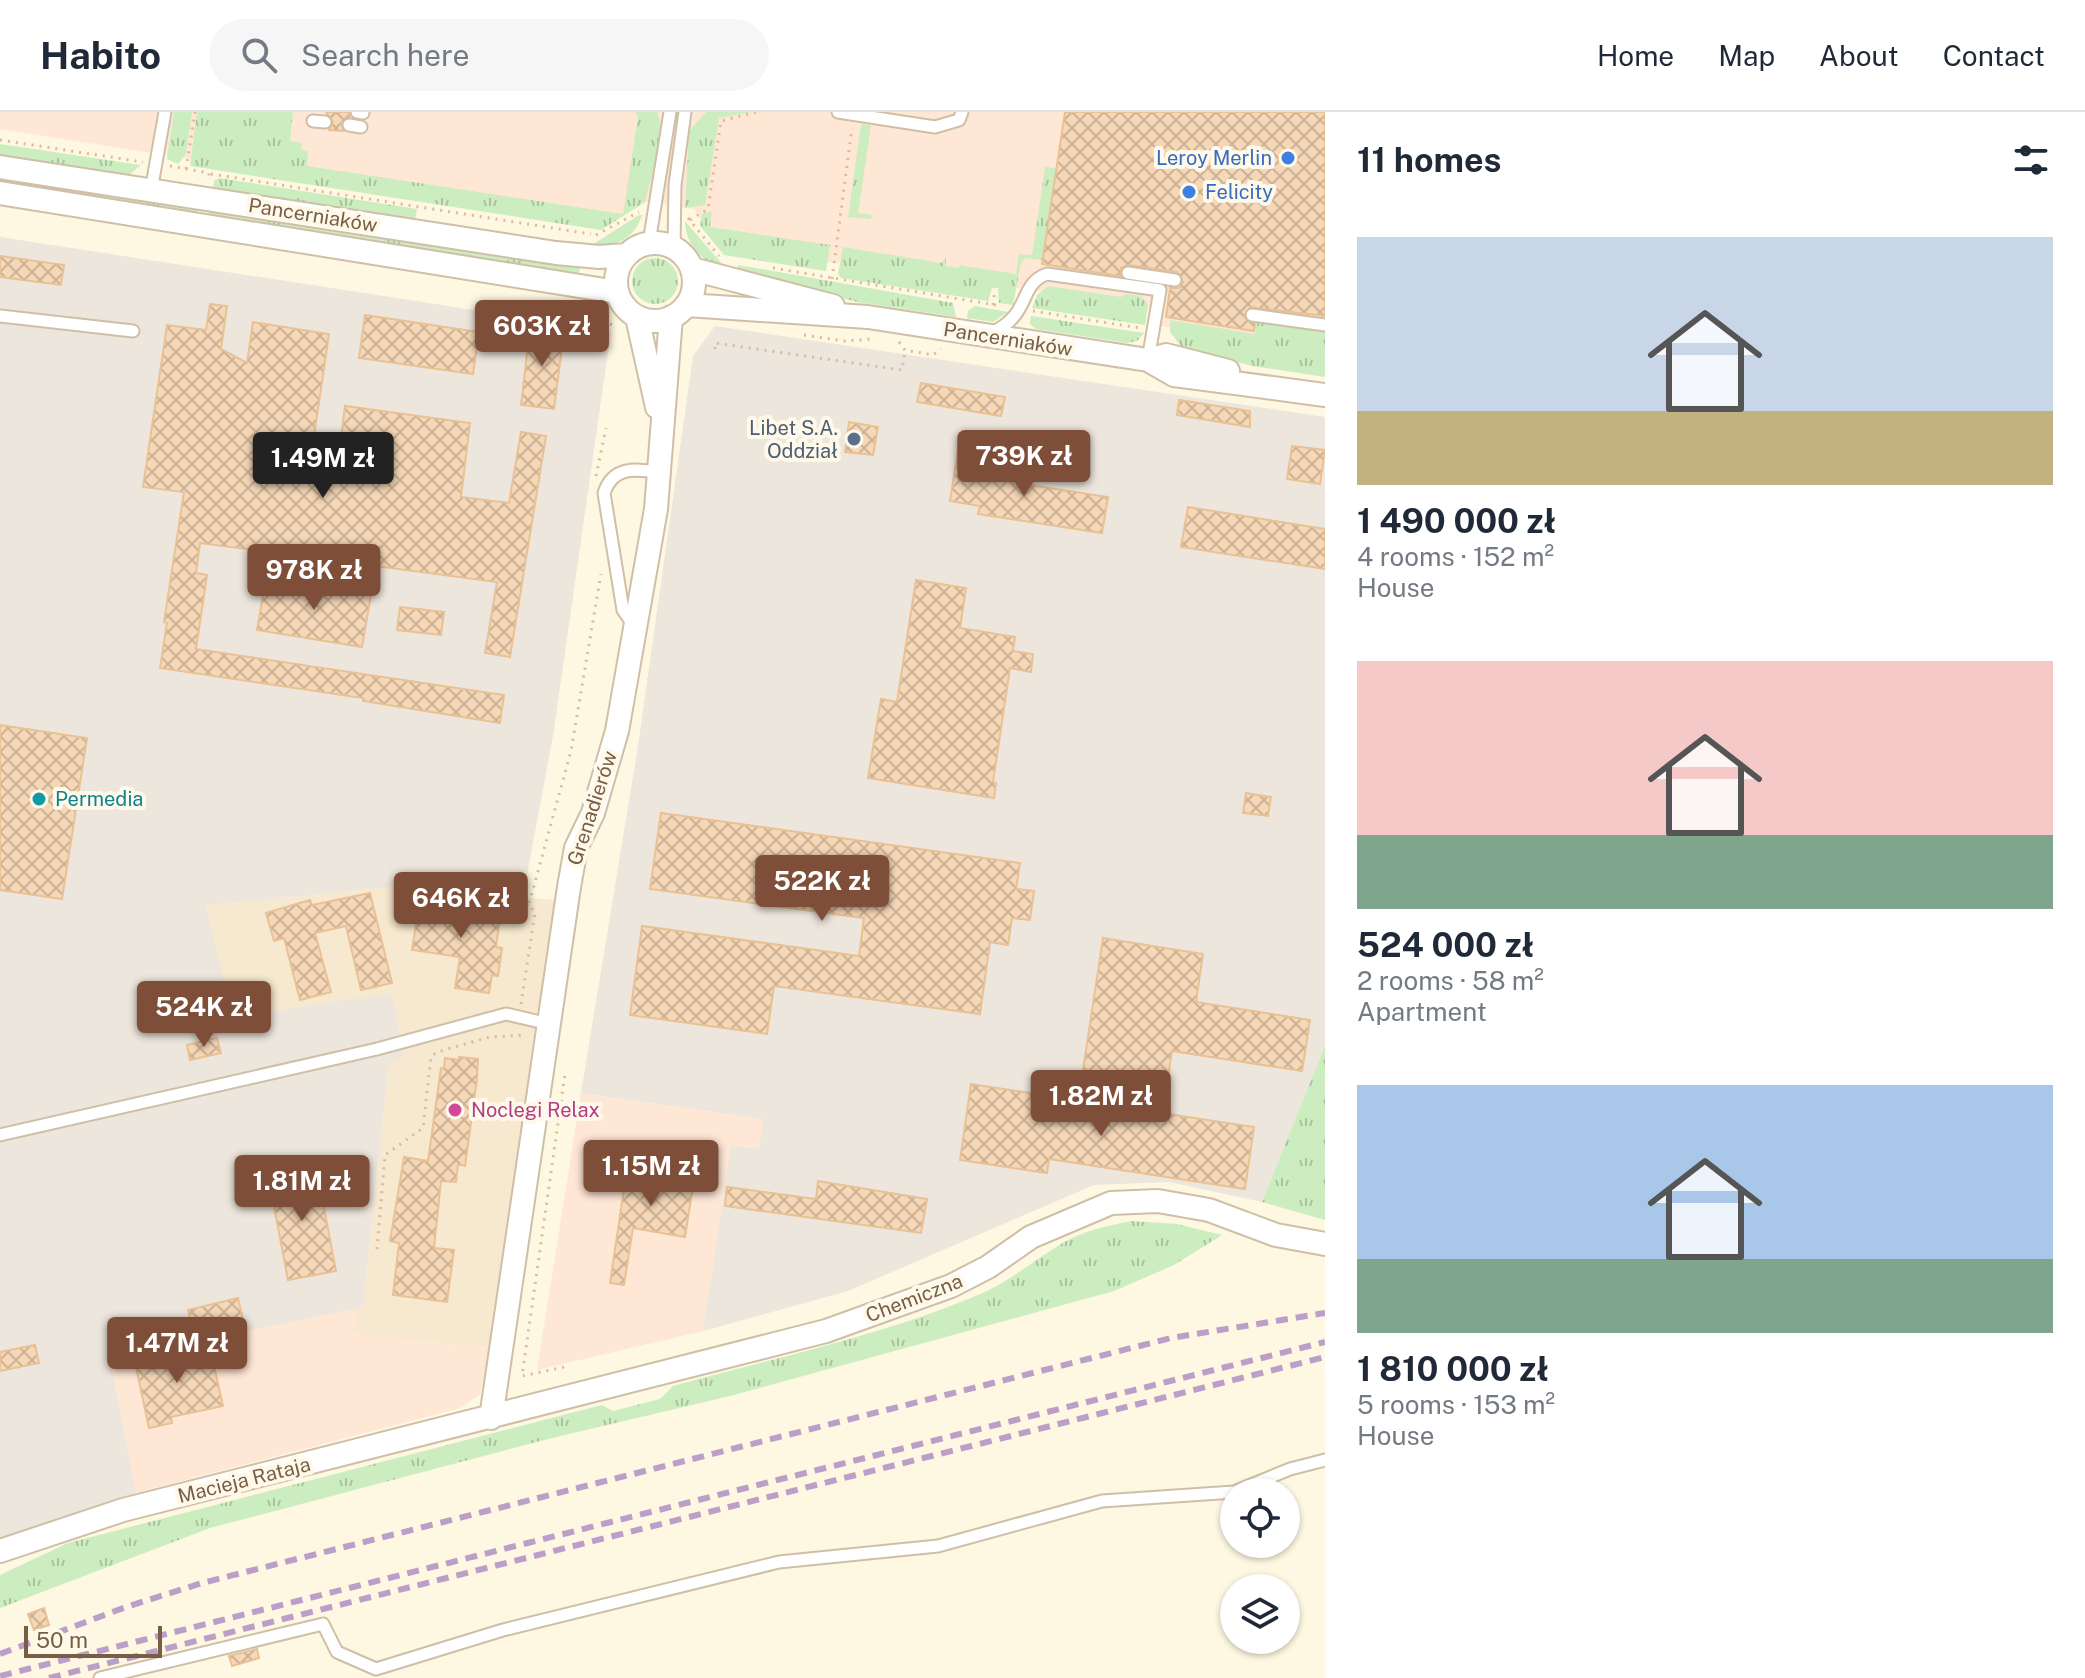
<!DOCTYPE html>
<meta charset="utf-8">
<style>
body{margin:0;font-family:"Public Sans",sans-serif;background:#f6f6f7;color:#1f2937;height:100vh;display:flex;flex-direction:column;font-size:30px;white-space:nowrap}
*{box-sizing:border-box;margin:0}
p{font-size:26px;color:#747a83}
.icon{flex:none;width:44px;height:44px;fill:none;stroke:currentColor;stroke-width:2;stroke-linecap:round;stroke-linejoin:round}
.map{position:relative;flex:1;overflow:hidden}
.sheet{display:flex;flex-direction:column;background:#fff;width:760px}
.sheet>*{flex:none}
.fabs{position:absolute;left:1220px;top:1366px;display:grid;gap:16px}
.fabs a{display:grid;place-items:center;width:80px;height:80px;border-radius:50%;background:#fff;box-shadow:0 2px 6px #0004;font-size:40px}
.scale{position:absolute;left:24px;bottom:20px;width:138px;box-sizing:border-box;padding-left:8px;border:4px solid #785e46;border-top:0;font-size:22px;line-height:28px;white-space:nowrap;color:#785e46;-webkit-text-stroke:6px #fff9ea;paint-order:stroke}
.price{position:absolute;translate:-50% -68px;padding:0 18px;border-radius:8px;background:#7e4e39;color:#fff;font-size:26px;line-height:52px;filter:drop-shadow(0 2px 4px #0008)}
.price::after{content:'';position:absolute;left:50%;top:48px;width:24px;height:18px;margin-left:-12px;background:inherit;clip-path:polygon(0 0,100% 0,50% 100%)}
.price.selected{background:#222;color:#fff}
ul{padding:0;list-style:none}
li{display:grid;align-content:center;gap:16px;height:424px;padding:0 32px}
li span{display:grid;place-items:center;height:248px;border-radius:0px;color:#555}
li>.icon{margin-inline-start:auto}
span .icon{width:144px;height:144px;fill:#fffc;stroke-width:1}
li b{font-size:34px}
h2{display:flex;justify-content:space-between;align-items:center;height:96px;padding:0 32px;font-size:34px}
header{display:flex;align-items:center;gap:48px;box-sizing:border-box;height:112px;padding:0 40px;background:#fff;border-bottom:2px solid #e0e1e3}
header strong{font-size:38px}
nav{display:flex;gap:44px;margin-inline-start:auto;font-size:28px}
.search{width:560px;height:72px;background:#f6f6f7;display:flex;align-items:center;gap:20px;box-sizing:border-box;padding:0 28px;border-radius:44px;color:#747a83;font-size:30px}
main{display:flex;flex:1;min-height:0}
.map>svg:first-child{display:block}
.residential{fill:#f6e9cf}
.commercial{fill:#ffe7d5}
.industrial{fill:#ede6dd}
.grass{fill:url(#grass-tufts)}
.building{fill:url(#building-cross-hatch);stroke:#eac095;stroke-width:2}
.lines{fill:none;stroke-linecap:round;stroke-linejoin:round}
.lane-casing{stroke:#d0bfa7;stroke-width:15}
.street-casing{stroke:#d0bfa7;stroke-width:26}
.path{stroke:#dbbb9a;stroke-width:3;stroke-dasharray:2 6;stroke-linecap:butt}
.lane{stroke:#fff;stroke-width:11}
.street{stroke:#fff;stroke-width:22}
.rail{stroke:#bb9fc8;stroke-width:6;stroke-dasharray:12 8;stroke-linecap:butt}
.shop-dot{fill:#3f7fe0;stroke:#fff9ea;stroke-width:3}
.service-dot{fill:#5c6f8a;stroke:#fff9ea;stroke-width:3}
.culture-dot{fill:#0f9aa8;stroke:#fff9ea;stroke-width:3}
.hotel-dot{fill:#d1479c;stroke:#fff9ea;stroke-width:3}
.labels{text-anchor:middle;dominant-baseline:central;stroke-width:8;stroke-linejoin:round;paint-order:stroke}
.shop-label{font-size:20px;fill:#366cbe;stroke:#fff9ea;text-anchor:end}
.street-label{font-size:20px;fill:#785e46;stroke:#fff9ea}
.service-label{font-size:20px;fill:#4e5e75;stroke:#fff9ea;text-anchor:end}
.culture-label{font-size:20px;fill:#0d838f;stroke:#fff9ea;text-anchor:start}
.hotel-label{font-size:20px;fill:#b23c85;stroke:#fff9ea;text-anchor:start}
</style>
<header>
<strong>Habito</strong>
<div class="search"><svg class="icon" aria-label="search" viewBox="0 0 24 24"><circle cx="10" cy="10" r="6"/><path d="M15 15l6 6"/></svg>Search here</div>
<nav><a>Home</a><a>Map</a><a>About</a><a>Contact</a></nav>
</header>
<main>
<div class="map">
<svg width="1325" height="1566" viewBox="0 0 1325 1566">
<defs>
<pattern id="grass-tufts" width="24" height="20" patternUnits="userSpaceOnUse" patternTransform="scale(2)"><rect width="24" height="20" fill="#ccedbf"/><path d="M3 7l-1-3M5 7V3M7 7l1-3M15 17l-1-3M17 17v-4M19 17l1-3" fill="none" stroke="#aac39d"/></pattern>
<pattern id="building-cross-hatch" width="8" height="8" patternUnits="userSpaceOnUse" patternTransform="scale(2)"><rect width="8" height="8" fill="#f6d8b7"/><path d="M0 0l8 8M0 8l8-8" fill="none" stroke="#ccb297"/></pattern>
</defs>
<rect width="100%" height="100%" fill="#fef7e1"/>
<path class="residential" d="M 396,775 L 556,788 L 490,1236 L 353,1222 L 355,1196 L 363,1194 L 389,950 L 234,905 L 204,793 Z"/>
<path class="commercial" d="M 0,0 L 1325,0 L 1325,242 L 1148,212 L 1150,194 L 719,135 L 694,97 L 645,90 L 608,113 L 0,17 Z
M 581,981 L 763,1007 L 759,1037 L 731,1033 L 703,1219 L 537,1258 Z
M 355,1196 L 354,1222 L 490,1236 L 480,1283 L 457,1297 L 136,1381 L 110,1247 Z"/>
<path class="industrial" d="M 0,125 L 611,219 L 553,624 L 523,784 L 396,775 L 205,793 L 234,905 L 392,881 L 404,945 L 389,950 L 363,1195 L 110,1247 L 136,1381 L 0,1426 Z
M 715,214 L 1325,305 L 1325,1037 L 1262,1090 L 1169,1070 L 1094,1073 L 848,1179 L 703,1219 L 731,1033 L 759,1037 L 763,1007 L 581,981 L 638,634 L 693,244 Z"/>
<path class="grass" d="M 174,0 L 192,0 L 186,42 L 178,52 L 167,47 Z
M 197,0 L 293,0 L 290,29 L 302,31 L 301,37 L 308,39 L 307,54 L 623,102 L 638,5 L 635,0 L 657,0 L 663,20 L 645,90 L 601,118 L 190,54 Z
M 706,0 L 752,0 L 719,6 L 705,93 L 685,96 L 689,19 Z
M 861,12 L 871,14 L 858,101 L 872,103 L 871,107 L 848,105 Z
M 0,32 L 141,53 L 130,62 L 120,63 L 0,44 Z
M 1045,55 L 1056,56 L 1042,148 L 1026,146 L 1021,150 L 1013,193 L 999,191 L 998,176 L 992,176 L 988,189 L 841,166 L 838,162 L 843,135 L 941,151 L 946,146 L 945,154 L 959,156 L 959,153 L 1016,162 L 1019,142 L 1032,143 Z
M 0,66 L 198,96 L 197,102 L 0,71 Z
M 219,66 L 417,97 L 415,108 L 213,77 L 214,69 Z
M 209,98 L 580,155 L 579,161 L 208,104 Z
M 712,99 L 710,115 L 830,133 L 826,159 L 724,143 L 700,114 L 702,102 Z
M 639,103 L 642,103 C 636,124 616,136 594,135 L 595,131 Z
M 685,109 L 723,153 L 723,156 C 701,149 685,132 685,109 Z
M632 169a23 23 0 1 1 46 0a23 23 0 1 1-46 0Z
M 739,153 L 953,191 L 956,205 L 857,190 L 735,158 Z
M 1048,174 L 1121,185 L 1126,182 L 1141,184 L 1148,193 L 1145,213 L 1032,196 L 1037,183 Z
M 975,194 L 1008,200 L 993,210 L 967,206 L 968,199 Z
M 1031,204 L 1144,221 L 1137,229 L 1127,231 L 1036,217 L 1030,212 Z
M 1170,208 L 1255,222 L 1257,209 L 1325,218 L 1325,265 L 1253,254 L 1183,237 L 1170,220 Z
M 1325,934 L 1325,1108 L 1262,1090 Z
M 1131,1109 L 1177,1112 L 1222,1123 L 1174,1153 L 1114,1179 L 734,1283 L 548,1327 L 210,1416 L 0,1496 L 0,1463 L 68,1431 L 602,1293 L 613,1299 L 660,1287 L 673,1274 C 774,1246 881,1224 978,1183 C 1009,1170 1033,1149 1061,1132 C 1082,1119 1107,1114 1131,1109 Z"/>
<path class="building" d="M 326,0 L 349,0 L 350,5 L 341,11 L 344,19 L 329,18 L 333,10 Z
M 1065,0 L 1325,0 L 1325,204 L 1250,195 L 1244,205 L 1255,212 L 1254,219 L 1166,205 L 1170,176 L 1179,176 L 1183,170 L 1177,160 L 1128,153 L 1121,156 L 1120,164 L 1042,152 Z
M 0,144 L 64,153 L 61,173 L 0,165 Z
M 210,192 L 227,194 L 221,237 L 247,251 L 253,210 L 329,222 L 308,365 L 336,368 L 345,294 L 470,311 L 461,385 L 509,391 L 521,320 L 546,324 L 510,545 L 485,541 L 497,470 L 200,431 L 196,461 L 207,463 L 196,537 L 504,583 L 500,611 L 363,589 L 363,586 L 160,556 L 167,511 L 164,510 L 184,380 L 143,375 L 167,213 L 206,218 Z
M 365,203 L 479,220 L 473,262 L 359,246 Z
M 530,216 L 564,220 L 554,297 L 521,293 Z
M 921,271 L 1005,285 L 1001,304 L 917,290 Z
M 1179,288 L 1250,299 L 1250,315 L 1177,303 Z
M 849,310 L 878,315 L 873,343 L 845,340 Z
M 960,325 L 977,327 L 972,364 L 1108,385 L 1102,421 L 978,402 L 980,394 L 950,389 Z
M 1292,334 L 1325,338 L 1320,372 L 1287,367 Z
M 1188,395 L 1325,417 L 1325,457 L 1181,435 Z
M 266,466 L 371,483 L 362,535 L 257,518 Z
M 916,468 L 966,476 L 960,516 L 1015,525 L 1013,539 L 1033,542 L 1031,560 L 1010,556 L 993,670 L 996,671 L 994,686 L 868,666 L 881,587 L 897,590 Z
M 400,495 L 444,500 L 441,523 L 397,518 Z
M 0,613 L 87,626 L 62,787 L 0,778 Z
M 1246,681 L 1271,685 L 1268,704 L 1243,701 Z
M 661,701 L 1020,751 L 1016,777 L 1034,779 L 1030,808 L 1012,806 L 1008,833 L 990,830 L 980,902 L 774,874 L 767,922 L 630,903 L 642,814 L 859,844 L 864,806 L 650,777 Z
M 370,781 L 392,871 L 361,878 L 346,814 L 315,821 L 331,880 L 300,888 L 284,826 L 274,829 L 266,801 L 310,788 L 312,793 Z
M 420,786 L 501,798 L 496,835 L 502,836 L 498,864 L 492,863 L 489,881 L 455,876 L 460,845 L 412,838 Z
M 1103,826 L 1203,842 L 1196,890 L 1310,908 L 1302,959 L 1172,939 L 1167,971 L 1083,958 Z
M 217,926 L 221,941 L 190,948 L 187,933 Z
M 459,945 L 478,947 L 477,967 L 465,1054 L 458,1052 L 456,1070 L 441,1069 L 434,1136 L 454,1138 L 447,1190 L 393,1183 L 399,1131 L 390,1129 L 404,1045 L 428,1049 L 441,956 L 444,957 L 445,946 L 459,948 Z
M 971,972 L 1254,1015 L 1245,1077 L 1049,1047 L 1047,1061 L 960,1048 Z
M 628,1050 L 695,1061 L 685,1125 L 633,1116 L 624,1173 L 610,1171 Z
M 316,1054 L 336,1159 L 288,1168 L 268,1063 Z
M 818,1069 L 927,1087 L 921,1121 L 725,1094 L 727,1075 L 816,1087 Z
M 238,1186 L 244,1212 L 194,1223 L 188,1198 Z
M 35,1233 L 39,1251 L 0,1259 L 0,1240 Z
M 210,1236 L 223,1294 L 171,1305 L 172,1311 L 149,1316 L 134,1246 L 156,1241 L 157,1247 Z
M 44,1496 L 49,1513 L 34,1518 L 28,1502 Z
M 257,1537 L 259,1546 L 232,1554 L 229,1544 Z"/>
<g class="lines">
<defs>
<path id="lane" d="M 357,0 L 363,1
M 838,0 L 935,15 L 959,8 L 962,0
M 313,9 L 325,10
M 349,13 L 361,15
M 151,79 L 165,0
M 649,131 L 670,0
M 674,135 L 675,73 L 685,0
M 1128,161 L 1175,168
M 1252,203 L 1325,213
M 0,204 L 133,219
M 991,221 C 1032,203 1018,172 1047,162 L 1160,178 L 1148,248
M 634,514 L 623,498 L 604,381 C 613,354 634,357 659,360
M 0,1023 L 377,937 L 506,902 L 549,912
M 1234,1380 L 1290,1357 L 1325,1348
M 100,1566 L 323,1512 L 337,1540 L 376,1557 L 503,1518 L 779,1450 L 938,1434 L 1102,1389 L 1234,1380"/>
<path id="street" d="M 0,55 L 556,141 L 599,145 L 626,143
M 0,81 L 617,180
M616 170a39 39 0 1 1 78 0a39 39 0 1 1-78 0Z
M 692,157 L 833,194
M 687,193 L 868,205 L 1148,248 L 1174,263 L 1325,283
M 637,205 L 657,295
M 1148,248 L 1166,243 L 1228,259
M 491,1306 L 569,775 L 576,736 L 593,701 L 617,619 L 656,397 L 671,205
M 0,1439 L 123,1398 L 826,1219 L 951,1174 L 988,1155 L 1031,1125 L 1111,1091 L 1158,1089 L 1209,1098 L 1276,1123 L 1325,1132"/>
</defs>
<use href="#lane" class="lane-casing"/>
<use href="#street" class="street-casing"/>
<path class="path" d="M 0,28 L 143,50
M 170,54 L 209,61 L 209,65
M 186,57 L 195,0
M 211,62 L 591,122
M 688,106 L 719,144
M 690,108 L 708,97 L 721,9 L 756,0
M 596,123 L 639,100
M 773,156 L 1002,194
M 832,167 L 852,16
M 993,193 L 995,177
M 583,195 L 617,216
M 1033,199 L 1140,216
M 804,223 L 844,229 L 872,227
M 899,230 L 905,238 L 933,243 L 941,237
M 715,237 L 715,231 L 902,258 L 905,238
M 596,364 L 606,316
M 520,798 L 529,792
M 521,892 L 535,801 L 529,792 L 571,639 L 601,462
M 377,1137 L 385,1043 L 423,1016 L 431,945 L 437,940 L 490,925 L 524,923
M 564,1255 L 522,1264 L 565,962"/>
<use href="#lane" class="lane"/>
<use href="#street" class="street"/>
<path class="rail" d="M 0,1542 L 126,1495 L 202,1471 L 1171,1226 L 1325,1201
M 0,1564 L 1325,1230
M 49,1566 L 1325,1245"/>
</g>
<g class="shop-dot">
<circle cx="1288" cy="46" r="8"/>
<circle cx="1189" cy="80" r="8"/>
</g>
<circle class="service-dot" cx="854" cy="327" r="8"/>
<circle class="culture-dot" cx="39" cy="687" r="8"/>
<circle class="hotel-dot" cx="455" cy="998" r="8"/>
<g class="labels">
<g class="shop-label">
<text x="1272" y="46">Leroy Merlin</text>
<text x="1205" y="80" text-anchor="start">Felicity</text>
</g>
<g class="street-label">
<text transform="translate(313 103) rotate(9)">Pancerniaków</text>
<text transform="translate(1008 227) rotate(9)">Pancerniaków</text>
<text transform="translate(592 696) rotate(-72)">Grenadierów</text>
<text transform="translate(914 1186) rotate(-21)">Chemiczna</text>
<text transform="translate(244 1368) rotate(-14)">Macieja Rataja</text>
</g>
<g class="service-label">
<text x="838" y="316">Libet S.A.<tspan x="838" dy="23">Oddział</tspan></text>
</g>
<g class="culture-label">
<text x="55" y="687">Permedia</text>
</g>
<g class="hotel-label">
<text x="471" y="998">Noclegi Relax</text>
</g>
</g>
</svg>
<div class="fabs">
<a><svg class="icon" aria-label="locate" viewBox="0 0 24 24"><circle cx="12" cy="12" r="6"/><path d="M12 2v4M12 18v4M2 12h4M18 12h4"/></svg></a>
<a><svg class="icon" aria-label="layers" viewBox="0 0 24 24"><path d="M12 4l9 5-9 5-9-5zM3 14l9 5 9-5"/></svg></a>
</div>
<div class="scale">50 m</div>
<b class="price" style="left:542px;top:256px">603K zł</b>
<b class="price" style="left:1024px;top:386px">739K zł</b>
<b class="price selected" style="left:323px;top:388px">1.49M zł</b>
<b class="price" style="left:314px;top:500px">978K zł</b>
<b class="price" style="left:822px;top:811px">522K zł</b>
<b class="price" style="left:461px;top:828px">646K zł</b>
<b class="price" style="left:204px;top:937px">524K zł</b>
<b class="price" style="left:1101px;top:1026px">1.82M zł</b>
<b class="price" style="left:651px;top:1096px">1.15M zł</b>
<b class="price" style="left:302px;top:1111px">1.81M zł</b>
<b class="price" style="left:177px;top:1273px">1.47M zł</b>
</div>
<section class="sheet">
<h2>11 homes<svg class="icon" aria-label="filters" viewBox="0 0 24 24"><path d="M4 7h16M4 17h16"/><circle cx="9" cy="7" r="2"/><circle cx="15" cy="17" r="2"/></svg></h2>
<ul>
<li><span style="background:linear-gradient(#c9d6e8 70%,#c2b280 0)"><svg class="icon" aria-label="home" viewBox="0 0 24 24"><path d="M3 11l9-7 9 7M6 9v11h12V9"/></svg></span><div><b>1 490 000 zł</b><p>4 rooms · 152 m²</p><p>House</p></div></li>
<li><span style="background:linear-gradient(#f6c9c9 70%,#7fa58c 0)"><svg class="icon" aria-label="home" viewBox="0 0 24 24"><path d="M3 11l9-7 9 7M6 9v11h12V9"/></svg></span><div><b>524 000 zł</b><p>2 rooms · 58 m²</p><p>Apartment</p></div></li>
<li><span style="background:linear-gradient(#a9c7e8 70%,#7fa58c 0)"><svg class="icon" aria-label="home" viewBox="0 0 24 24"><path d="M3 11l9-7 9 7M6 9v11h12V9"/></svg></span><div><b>1 810 000 zł</b><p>5 rooms · 153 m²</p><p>House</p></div></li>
</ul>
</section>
</main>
